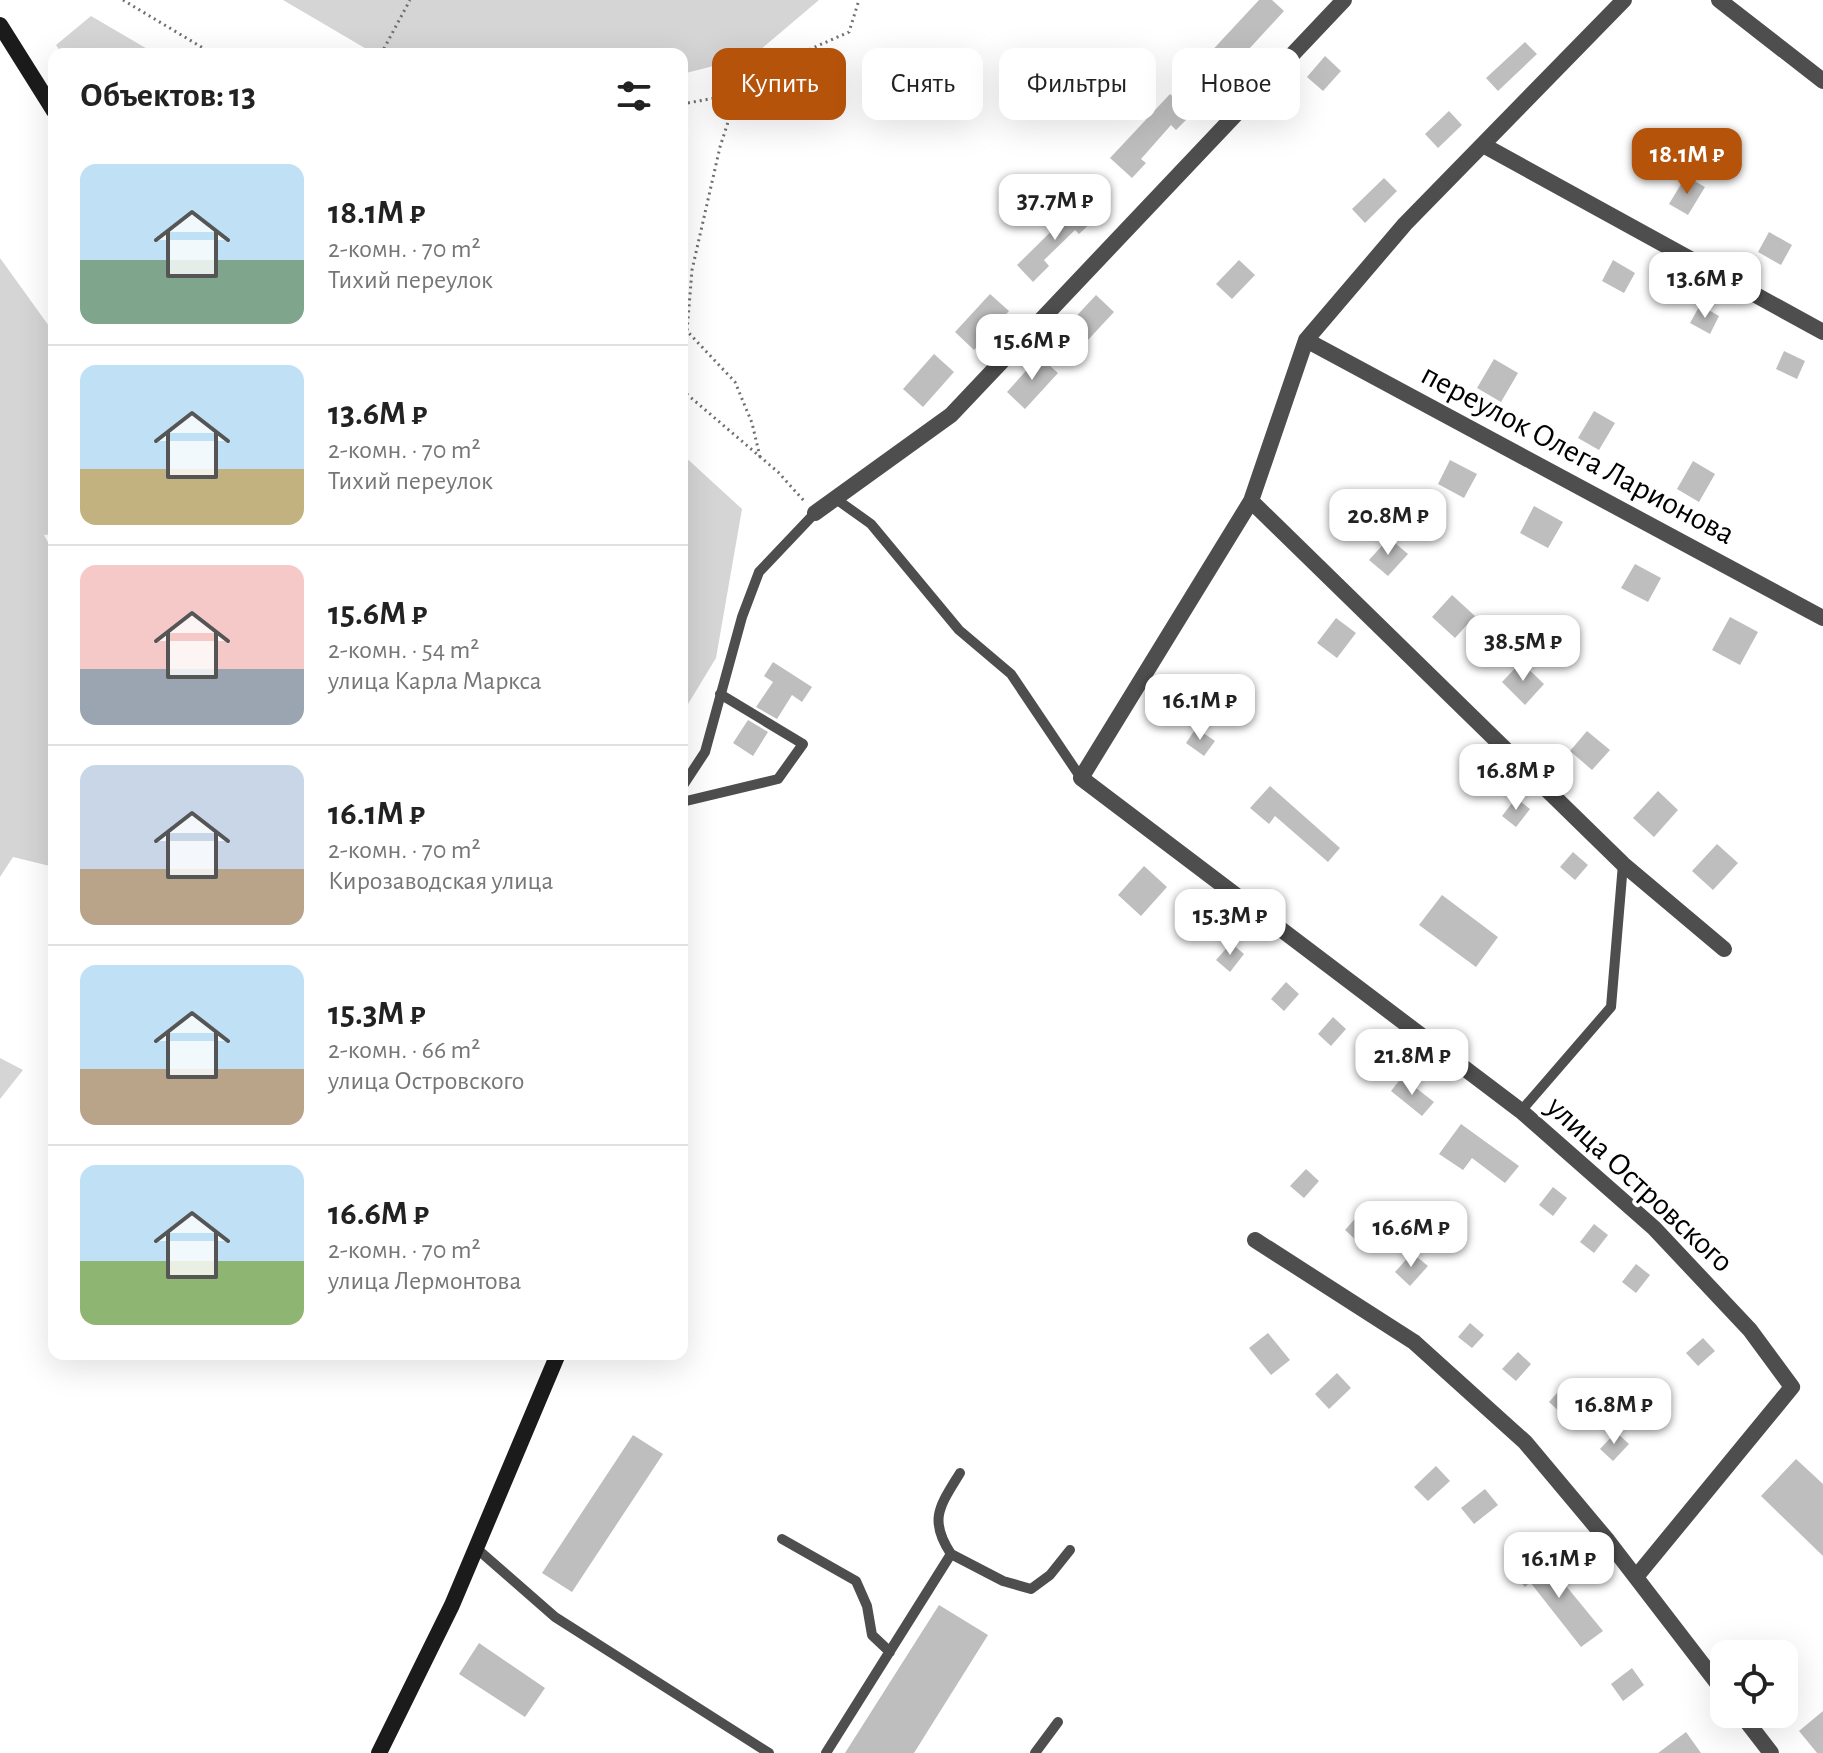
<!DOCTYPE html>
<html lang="ru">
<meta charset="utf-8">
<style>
body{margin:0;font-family:"Alegreya Sans",sans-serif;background:#f2f2f2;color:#222;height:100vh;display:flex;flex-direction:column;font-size:30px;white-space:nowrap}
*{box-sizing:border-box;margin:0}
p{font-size:26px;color:#767676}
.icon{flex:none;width:44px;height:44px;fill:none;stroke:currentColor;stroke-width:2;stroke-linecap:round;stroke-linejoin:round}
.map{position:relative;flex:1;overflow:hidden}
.details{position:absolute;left:48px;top:48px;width:640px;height:1312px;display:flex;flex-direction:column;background:#fff;border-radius:16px;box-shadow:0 8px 32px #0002}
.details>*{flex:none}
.banner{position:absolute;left:712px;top:48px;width:760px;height:72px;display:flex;gap:16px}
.tools{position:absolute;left:1710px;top:1640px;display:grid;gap:16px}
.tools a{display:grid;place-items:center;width:88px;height:88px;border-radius:16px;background:#fff;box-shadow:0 8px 32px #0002;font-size:40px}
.price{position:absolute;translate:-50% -68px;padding:0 18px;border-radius:16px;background:#fff;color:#222;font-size:26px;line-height:52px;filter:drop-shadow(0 2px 4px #0008)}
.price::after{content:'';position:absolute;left:50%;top:48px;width:24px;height:18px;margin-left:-12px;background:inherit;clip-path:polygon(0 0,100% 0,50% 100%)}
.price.current{background:#b45309;color:#fff}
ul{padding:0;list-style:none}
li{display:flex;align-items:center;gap:24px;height:200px;padding:0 32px}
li+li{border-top:2px solid #e0e0e0}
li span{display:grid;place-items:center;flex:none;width:224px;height:160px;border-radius:16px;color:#555}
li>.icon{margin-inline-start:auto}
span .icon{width:96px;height:96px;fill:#fffc;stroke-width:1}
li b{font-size:34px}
h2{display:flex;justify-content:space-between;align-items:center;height:96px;padding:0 32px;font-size:34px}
.chip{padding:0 28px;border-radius:16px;background:#fff;box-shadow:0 8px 32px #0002;font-size:28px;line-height:72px}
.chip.current{background:#b45309;color:#fff}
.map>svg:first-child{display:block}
.green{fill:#d5d5d5}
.building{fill:#bebebe}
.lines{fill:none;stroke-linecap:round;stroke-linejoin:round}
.path{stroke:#707070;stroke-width:3;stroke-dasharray:2 4;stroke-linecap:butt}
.lane{stroke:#4e4e4e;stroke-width:10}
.street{stroke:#4e4e4e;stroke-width:16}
.secondary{stroke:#1b1b1b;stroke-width:16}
.labels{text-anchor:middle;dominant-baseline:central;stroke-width:7;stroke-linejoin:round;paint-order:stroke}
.street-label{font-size:32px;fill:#000;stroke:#fff}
</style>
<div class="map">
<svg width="1823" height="1753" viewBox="0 0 1823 1753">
<rect width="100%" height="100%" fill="#fff"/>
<path class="green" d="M 283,0 L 819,0 L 753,56 L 682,74 L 682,54 L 375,54 Z
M 91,16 L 156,54 L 62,54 L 56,45 Z
M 0,258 L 54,333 L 54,534 L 44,535 L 54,553 L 54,867 L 13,857 L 0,877 Z
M 682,454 L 742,509 L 716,658 L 682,714 Z
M 0,1058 L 23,1070 L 0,1099 Z"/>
<path class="building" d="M 1259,0 L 1272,0 L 1284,11 L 1226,74 L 1206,57 Z
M 1525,42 L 1537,54 L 1498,91 L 1486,78 Z
M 1325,56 L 1341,71 L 1323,91 L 1307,77 Z
M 1170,94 L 1192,114 L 1176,130 L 1171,125 L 1141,159 L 1146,163 L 1132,178 L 1110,158 Z
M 1449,111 L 1462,125 L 1438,148 L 1425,134 Z
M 1686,176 L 1705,187 L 1688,215 L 1669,204 Z
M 1384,178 L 1397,191 L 1365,223 L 1352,209 Z
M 1080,203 L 1095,219 L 1079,234 L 1075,230 L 1044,260 L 1049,266 L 1033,282 L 1017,265 Z
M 1769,232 L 1792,245 L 1781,265 L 1758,252 Z
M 1239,260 L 1255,275 L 1232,299 L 1216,284 Z
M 1613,260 L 1635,273 L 1624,293 L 1602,281 Z
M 990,294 L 1009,311 L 974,350 L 955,332 Z
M 1096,295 L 1114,312 L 1087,341 L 1069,324 Z
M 1700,305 L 1719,316 L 1710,334 L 1690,323 Z
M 1784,351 L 1805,361 L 1797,379 L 1776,369 Z
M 934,354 L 954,372 L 923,407 L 903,389 Z
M 1039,356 L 1058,373 L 1025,409 L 1007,392 Z
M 1494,359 L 1518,373 L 1501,402 L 1477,388 Z
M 1594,411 L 1615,423 L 1599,450 L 1578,438 Z
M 1450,460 L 1477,474 L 1464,498 L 1438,484 Z
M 1693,461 L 1715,474 L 1699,502 L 1677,489 Z
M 1534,506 L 1563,522 L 1548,548 L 1520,533 Z
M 1389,538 L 1408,554 L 1388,576 L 1369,560 Z
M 1635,564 L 1661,578 L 1648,602 L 1621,588 Z
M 1452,595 L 1475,616 L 1455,638 L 1432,617 Z
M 1730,617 L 1758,632 L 1740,665 L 1712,650 Z
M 1336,618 L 1356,633 L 1337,658 L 1317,643 Z
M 773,662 L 812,687 L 802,702 L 792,695 L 777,719 L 756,707 L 773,682 L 764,676 Z
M 1521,662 L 1544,684 L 1525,705 L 1502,682 Z
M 748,720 L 768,732 L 753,756 L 733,743 Z
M 1196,728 L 1215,741 L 1204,756 L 1186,743 Z
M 1587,731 L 1610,750 L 1592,770 L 1570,751 Z
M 1270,786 L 1340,848 L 1328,862 L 1275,816 L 1269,824 L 1250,808 Z
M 1658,791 L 1678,810 L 1654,837 L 1633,818 Z
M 1516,798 L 1530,809 L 1516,827 L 1502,816 Z
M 1717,844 L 1738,863 L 1713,890 L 1692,871 Z
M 1573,852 L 1588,865 L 1575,880 L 1560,867 Z
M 1144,866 L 1167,887 L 1141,916 L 1118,895 Z
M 1442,895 L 1498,937 L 1476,967 L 1419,925 Z
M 1231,943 L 1244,954 L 1230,972 L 1216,960 Z
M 1286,982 L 1299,994 L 1284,1011 L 1271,999 Z
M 1333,1017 L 1346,1029 L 1331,1046 L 1318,1034 Z
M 1402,1077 L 1434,1102 L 1422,1116 L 1391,1091 Z
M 1461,1124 L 1519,1166 L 1505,1183 L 1472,1158 L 1463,1170 L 1439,1154 Z
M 1306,1169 L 1319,1181 L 1304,1198 L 1290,1186 Z
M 1553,1187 L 1567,1198 L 1553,1216 L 1539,1205 Z
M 1360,1213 L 1373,1225 L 1358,1242 L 1345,1230 Z
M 1594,1224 L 1608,1235 L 1594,1253 L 1580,1242 Z
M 1412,1253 L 1428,1266 L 1410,1286 L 1395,1272 Z
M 1636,1264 L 1650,1275 L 1636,1293 L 1622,1282 Z
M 1470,1323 L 1484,1335 L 1472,1348 L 1458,1337 Z
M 1268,1333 L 1290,1360 L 1271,1375 L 1249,1348 Z
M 1703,1338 L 1715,1351 L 1698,1366 L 1686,1353 Z
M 1518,1352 L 1531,1364 L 1516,1381 L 1502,1369 Z
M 1337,1373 L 1351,1388 L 1329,1409 L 1315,1394 Z
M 1564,1385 L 1577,1397 L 1562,1414 L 1549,1402 Z
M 1616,1432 L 1629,1444 L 1613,1461 L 1600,1449 Z
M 633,1435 L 663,1454 L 572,1592 L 542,1573 Z
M 1796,1459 L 1823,1484 L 1823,1556 L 1761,1496 Z
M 1436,1466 L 1450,1481 L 1428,1501 L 1414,1487 Z
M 1485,1489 L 1498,1505 L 1474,1524 L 1461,1508 Z
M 1533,1553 L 1559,1584 L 1562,1581 L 1603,1631 L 1581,1647 L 1530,1582 L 1525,1587 L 1512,1572 Z
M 939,1605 L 988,1635 L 914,1753 L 845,1753 Z
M 479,1643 L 545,1688 L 525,1717 L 459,1674 Z
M 1632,1668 L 1644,1685 L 1623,1701 L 1611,1684 Z
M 1823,1711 L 1823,1753 L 1817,1753 L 1799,1731 Z
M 1686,1732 L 1701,1753 L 1658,1753 Z"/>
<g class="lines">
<path class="path" d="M 123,0 L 213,54
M 381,54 L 410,0
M 682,104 L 737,94
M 682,390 L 778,472 L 805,502
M 760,457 L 752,423 L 735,382 L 687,331 L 692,270 L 720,147 L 737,94 L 747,77 L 849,32 L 859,0"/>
<path class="lane" d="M 836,499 L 871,524 L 959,630 L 1011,674 L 1081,778
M 682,787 L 705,752 L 742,617 L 759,572 L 815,513
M 682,802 L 778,779 L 803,744 L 720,694
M 1521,1111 L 1611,1007 L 1623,864
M 782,1539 L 856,1581 L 867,1606 L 872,1635 L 890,1652
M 476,1548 L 555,1617 L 769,1753
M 951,1554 L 1003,1581 L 1031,1589 L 1050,1575 L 1070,1550
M 826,1753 L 951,1554 C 928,1519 940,1506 960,1473
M 1035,1753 L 1058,1722"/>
<path class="street" d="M 1624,0 L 1405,224 L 1306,340 L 1251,501 L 1081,778 L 1521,1111 L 1654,1228 L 1750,1330 L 1792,1387 L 1636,1577
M 1719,0 L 1823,81
M 1483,145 L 1823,332
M 1306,340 L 1823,618
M 1251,501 L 1623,864 L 1724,949
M 815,513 L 951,415 L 1344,0
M 1255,1240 L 1414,1342 L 1525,1442 L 1608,1541 L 1724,1692
M 1741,1714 L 1771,1753"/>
<path class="secondary" d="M 0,25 L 54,111
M 379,1753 L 452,1605 L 558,1354"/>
</g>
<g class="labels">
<g class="street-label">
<text transform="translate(1578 454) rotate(28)">переулок Олега Ларионова</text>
<text transform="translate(1640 1184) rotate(43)">улица Островского</text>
</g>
</g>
</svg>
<div class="tools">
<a><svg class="icon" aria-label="locate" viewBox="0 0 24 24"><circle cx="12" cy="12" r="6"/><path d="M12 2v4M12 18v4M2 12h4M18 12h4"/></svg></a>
</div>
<b class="price current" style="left:1687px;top:196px">18.1M ₽</b>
<b class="price" style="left:1055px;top:242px">37.7M ₽</b>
<b class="price" style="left:1705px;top:320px">13.6M ₽</b>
<b class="price" style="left:1032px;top:382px">15.6M ₽</b>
<b class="price" style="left:1388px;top:557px">20.8M ₽</b>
<b class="price" style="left:1523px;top:683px">38.5M ₽</b>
<b class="price" style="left:1200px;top:742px">16.1M ₽</b>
<b class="price" style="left:1516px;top:812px">16.8M ₽</b>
<b class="price" style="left:1230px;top:957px">15.3M ₽</b>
<b class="price" style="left:1412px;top:1097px">21.8M ₽</b>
<b class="price" style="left:1411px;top:1269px">16.6M ₽</b>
<b class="price" style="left:1614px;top:1446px">16.8M ₽</b>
<b class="price" style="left:1559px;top:1600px">16.1M ₽</b>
<div class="banner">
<a class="chip current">Купить</a>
<a class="chip">Снять</a>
<a class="chip">Фильтры</a>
<a class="chip">Новое</a>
</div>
<section class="details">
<h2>Объектов: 13<svg class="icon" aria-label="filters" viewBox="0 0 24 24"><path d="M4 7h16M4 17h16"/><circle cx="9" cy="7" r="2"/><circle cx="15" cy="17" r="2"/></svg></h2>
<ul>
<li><span style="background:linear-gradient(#bfe0f5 60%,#7fa58c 0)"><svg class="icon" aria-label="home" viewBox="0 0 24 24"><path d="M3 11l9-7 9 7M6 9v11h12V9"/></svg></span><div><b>18.1M ₽</b><p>2-комн. · 70 m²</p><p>Тихий переулок</p></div></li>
<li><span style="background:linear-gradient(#bfe0f5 65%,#c2b280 0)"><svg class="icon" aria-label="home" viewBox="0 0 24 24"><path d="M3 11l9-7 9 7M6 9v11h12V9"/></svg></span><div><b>13.6M ₽</b><p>2-комн. · 70 m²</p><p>Тихий переулок</p></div></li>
<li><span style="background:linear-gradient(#f6c9c9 65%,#9aa5b1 0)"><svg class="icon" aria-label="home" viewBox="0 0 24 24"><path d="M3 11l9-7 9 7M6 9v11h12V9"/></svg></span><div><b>15.6M ₽</b><p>2-комн. · 54 m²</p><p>улица Карла Маркса</p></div></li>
<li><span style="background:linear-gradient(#c9d6e8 65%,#b9a48a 0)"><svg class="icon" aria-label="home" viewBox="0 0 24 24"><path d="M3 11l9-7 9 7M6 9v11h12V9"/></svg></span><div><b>16.1M ₽</b><p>2-комн. · 70 m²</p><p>Кирозаводская улица</p></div></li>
<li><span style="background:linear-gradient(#bfe0f5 65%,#b9a48a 0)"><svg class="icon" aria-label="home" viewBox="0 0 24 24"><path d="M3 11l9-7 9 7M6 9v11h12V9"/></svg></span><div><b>15.3M ₽</b><p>2-комн. · 66 m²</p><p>улица Островского</p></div></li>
<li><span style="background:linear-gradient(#bfe0f5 60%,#8fb573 0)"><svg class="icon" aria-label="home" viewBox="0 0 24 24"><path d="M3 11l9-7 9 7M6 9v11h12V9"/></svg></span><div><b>16.6M ₽</b><p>2-комн. · 70 m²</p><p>улица Лермонтова</p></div></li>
</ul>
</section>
</div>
